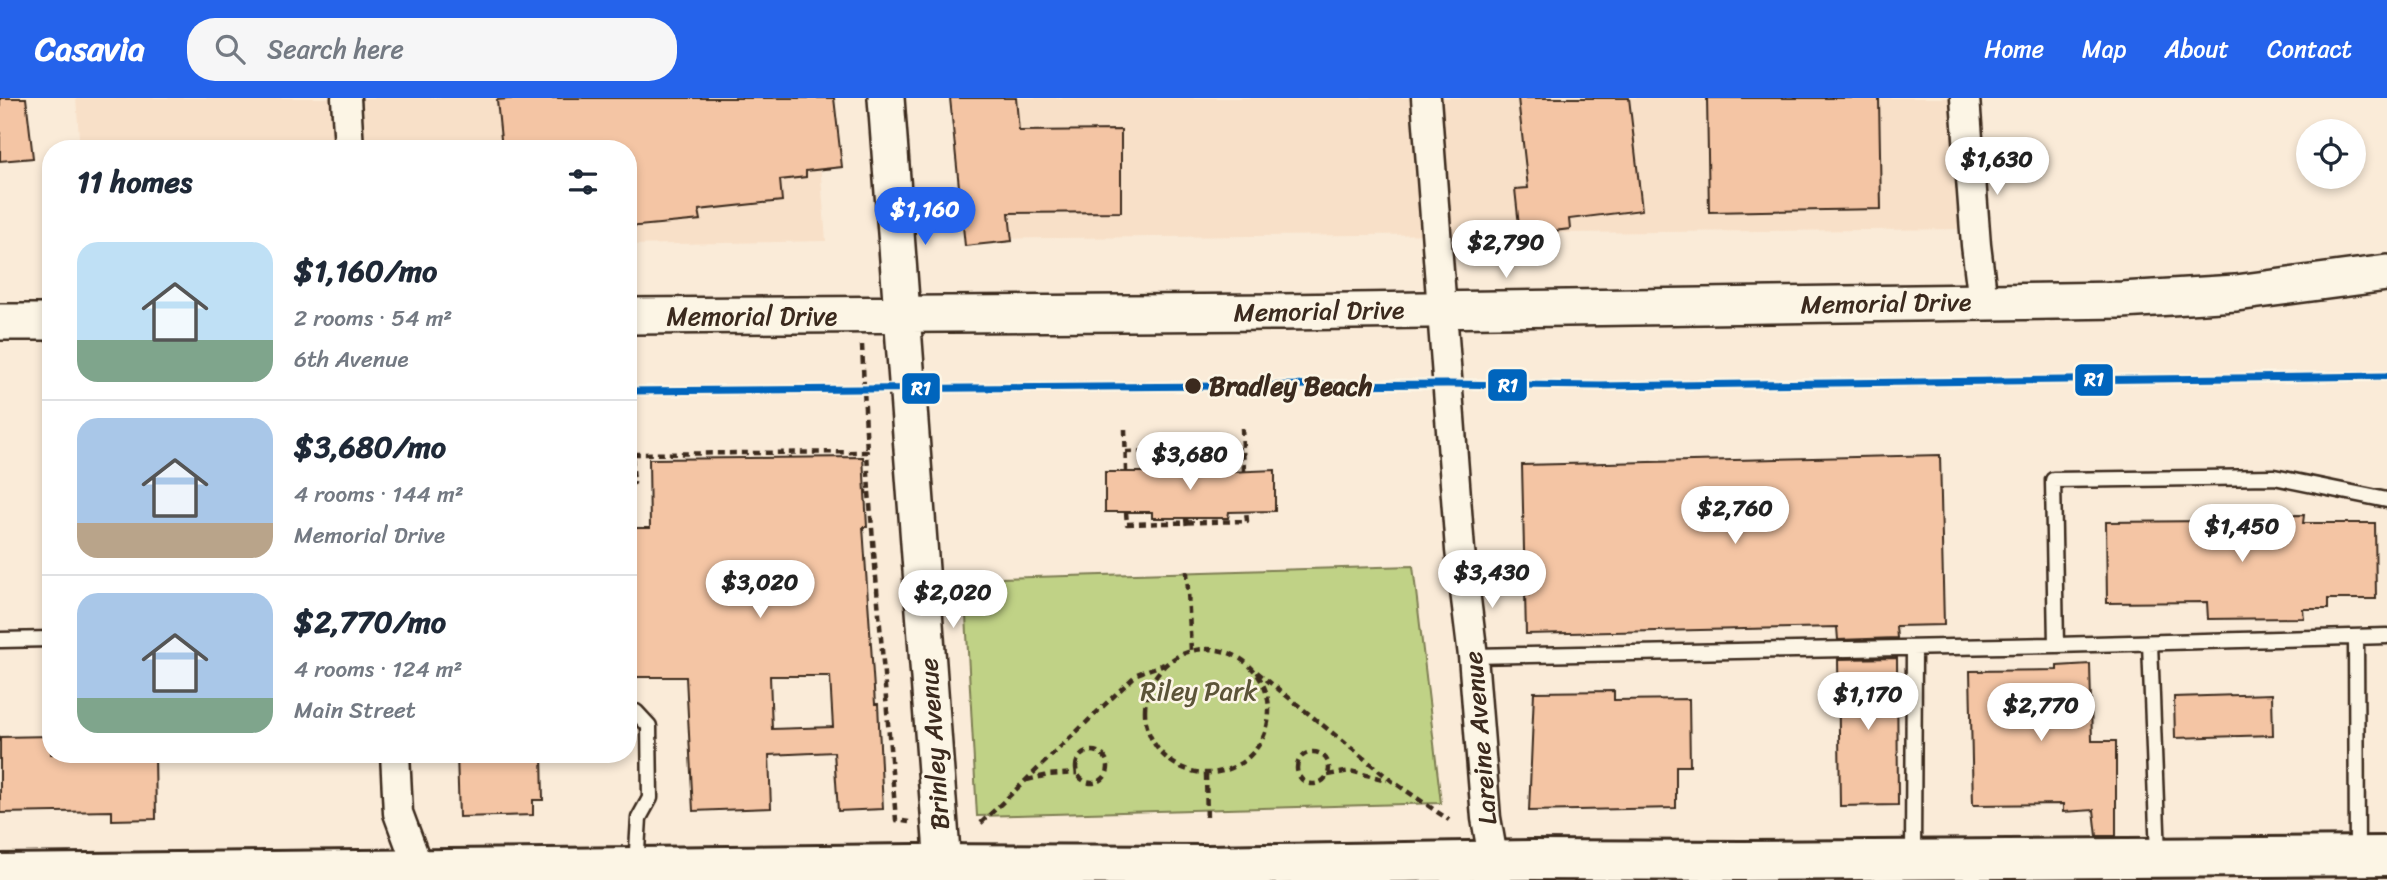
<!DOCTYPE html>
<meta charset="utf-8">
<style>
body{margin:0;font-family:Sriracha,sans-serif;background:#f6f6f7;color:#1f2937;height:100vh;display:flex;flex-direction:column;font-size:26px;white-space:nowrap}
*{box-sizing:border-box;margin:0}
p{font-size:23px;color:#747a83}
.icon{flex:none;width:38px;height:38px;fill:none;stroke:currentColor;stroke-width:2;stroke-linecap:round;stroke-linejoin:round}
.map{position:relative;flex:1;overflow:hidden}
.sheet{position:absolute;left:42px;top:42px;width:595px;height:623px;display:flex;flex-direction:column;background:#fff;border-radius:28px;box-shadow:0 4px 10px #0003}
.sheet>*{flex:none}
.tools{position:absolute;left:2296px;top:21px;display:grid;gap:14px}
.tools a{display:grid;place-items:center;width:70px;height:70px;border-radius:50%;background:#fff;box-shadow:0 4px 10px #0003;font-size:35px}
.price{position:absolute;translate:-50% -60px;padding:0 16px;border-radius:24px;background:#fff;color:#222;font-size:23px;line-height:46px;filter:drop-shadow(0 2px 4px #0008)}
.price::after{content:'';position:absolute;left:50%;top:42px;width:21px;height:16px;margin-left:-10px;background:inherit;clip-path:polygon(0 0,100% 0,50% 100%)}
.price.active{background:#2563eb;color:#fff}
ul{padding:0;list-style:none}
li{display:flex;align-items:center;gap:21px;height:175px;padding:0 35px}
li+li{border-top:2px solid #e0e1e3}
li span{display:grid;place-items:center;flex:none;width:196px;height:140px;border-radius:21px;color:#555}
li>.icon{margin-inline-start:auto}
span .icon{width:84px;height:84px;fill:#fffc;stroke-width:1}
li b{font-size:30px}
h2{display:flex;justify-content:space-between;align-items:center;height:84px;padding:0 35px;font-size:30px}
header{display:flex;align-items:center;gap:42px;box-sizing:border-box;height:98px;padding:0 35px;background:#2563eb;color:#fff}
header strong{font-size:33px}
nav{display:flex;gap:38px;margin-inline-start:auto;font-size:24px}
.search{width:490px;height:63px;background:#f6f6f7;display:flex;align-items:center;gap:18px;box-sizing:border-box;padding:0 24px;border-radius:28px;color:#747a83;font-size:26px}
.map>svg:first-child{display:block}
.built{fill:#f8e0c8}
.green{fill:#c0d286;stroke:#7e7e52;stroke-width:2}
.building{fill:#f4c5a4;stroke:#3b2a1e;stroke-width:2;fill-rule:evenodd}
.lines{fill:none;stroke-linecap:round;stroke-linejoin:round}
.service-casing{stroke:#3b2a1e;stroke-width:19}
.minor-casing{stroke:#3b2a1e;stroke-width:33}
.tertiary-casing{stroke:#3b2a1e;stroke-width:40}
.secondary-casing{stroke:#3b2a1e;stroke-width:44}
.path{stroke:#3b2a1e;stroke-width:4.5;stroke-dasharray:7 5;stroke-linecap:butt}
.service{stroke:#fcf5e5;stroke-width:14}
.minor{stroke:#fcf5e5;stroke-width:28}
.tertiary{stroke:#fcf5e5;stroke-width:35}
.secondary{stroke:#fcf5e5;stroke-width:38}
.rail-1-casing{stroke:#fcf5e5;stroke-width:12}
.rail-1{stroke:#0065bd;stroke-width:7}
.stop-dot{fill:#3b2a1e;stroke:#fcf5e5;stroke-width:2.5}
.labels{text-anchor:middle;dominant-baseline:central;stroke-width:5;stroke-linejoin:round;paint-order:stroke}
.street-label{font-size:26px;fill:#3b2a1e;stroke:#fcf5e5}
.stop-label{font-size:26px;font-weight:bold;fill:#3b2a1e;stroke:#fcf5e5;text-anchor:start}
.park-label{font-size:26px;fill:#5c5438;stroke:#fcf5e5}
.line-badge{stroke:#fcf5e5;stroke-width:2.5}
.badge-label{font-size:19px;text-anchor:middle;font-weight:bold;fill:#fff}
</style>
<header>
<strong>Casavia</strong>
<div class="search"><svg class="icon" aria-label="search" viewBox="0 0 24 24"><circle cx="10" cy="10" r="6"/><path d="M15 15l6 6"/></svg>Search here</div>
<nav><a>Home</a><a>Map</a><a>About</a><a>Contact</a></nav>
</header>
<div class="map">
<svg width="2387" height="782" viewBox="0 0 2387 782">
<rect width="100%" height="100%" fill="#faebd8"/>
<filter id="ink" filterUnits="userSpaceOnUse"><feTurbulence type="fractalNoise" baseFrequency=".0143" numOctaves="2"/><feDisplacementMap in="SourceGraphic" scale="14" xChannelSelector="R" yChannelSelector="G"/><feConvolveMatrix kernelMatrix="1 2 1 2 8 2 1 2 1" color-interpolation-filters="sRGB"/></filter>
<g filter="url(#ink)">
<path class="built" d="M 76,0 L 815,0 L 826,143 L 628,147 L 628,51 L 80,51 Z
M 957,0 L 1956,0 L 1966,131 L 968,141 Z"/>
<path class="green" d="M 1413,468 L 1441,705 L 977,718 L 964,481 Z"/>
<path class="building" d="M 0,0 L 26,0 L 33,60 L 0,63 Z
M 519,0 L 834,0 L 842,69 L 806,73 L 806,79 L 780,82 L 782,103 L 699,112 L 701,122 L 628,129 L 628,51 L 502,51 L 497,2 Z
M 950,0 L 1016,0 L 1019,33 L 1121,32 L 1121,114 L 1009,115 L 1012,143 L 965,148 Z
M 1518,0 L 1629,0 L 1642,112 L 1569,121 L 1570,131 L 1520,137 L 1515,91 L 1528,90 Z
M 1707,0 L 1879,0 L 1881,111 L 1709,114 Z
M 1940,357 L 1944,527 L 1896,528 L 1897,540 L 1838,542 L 1837,529 L 1526,536 L 1522,367 Z
M 863,359 L 867,429 L 863,429 L 875,606 L 878,606 L 883,711 L 838,713 L 834,654 L 769,657 L 771,710 L 693,713 L 686,579 L 628,579 L 628,430 L 650,430 L 649,361 ZM 770,578 L 830,578 L 833,629 L 772,631 Z
M 1153,368 L 1229,368 L 1229,374 L 1275,372 L 1275,413 L 1229,414 L 1228,420 L 1152,420 L 1152,414 L 1105,414 L 1105,374 L 1153,374 Z
M 2304,417 L 2303,425 L 2375,425 L 2376,501 L 2328,501 L 2328,511 L 2303,511 L 2304,520 L 2208,521 L 2207,504 L 2107,505 L 2106,424 L 2209,423 L 2209,418 Z
M 1897,560 L 1898,707 L 1840,708 L 1838,561 Z
M 2090,566 L 2092,643 L 2116,643 L 2116,738 L 2097,738 L 2094,712 L 2063,714 L 2063,706 L 1973,707 L 1970,573 L 2057,572 L 2057,568 Z
M 1614,593 L 1614,602 L 1689,601 L 1690,668 L 1676,668 L 1676,710 L 1529,713 L 1534,594 Z
M 2272,596 L 2273,637 L 2175,640 L 2174,599 Z
M 51,638 L 51,656 L 155,656 L 156,721 L 112,722 L 112,713 L 0,715 L 0,639 Z
M 457,656 L 542,656 L 543,702 L 533,702 L 533,717 L 459,719 Z"/>
<g class="lines">
<defs>
<path id="service" d="M 2356,539 L 2357,758
M 0,542 L 51,541
M 2150,545 L 2158,758
M 2056,547 L 2053,382 L 2274,379 L 2387,402
M 1473,558 L 2056,547 L 2387,538
M 628,614 L 636,614 L 649,628 L 650,700 L 639,720 L 636,769
M 1913,761 L 1914,550"/>
<path id="minor" d="M 346,0 L 349,51
M 1426,0 L 1460,452 L 1473,558 L 1486,720 L 1497,782
M 1965,0 L 1976,147 L 1983,204
M 395,656 L 398,715 L 423,782"/>
<path id="tertiary" d="M 886,0 L 944,782
M 628,218 L 1281,214 L 2122,202 L 2236,195 L 2387,175
M 0,224 L 51,224"/>
<path id="secondary" d="M 0,776 L 916,766 L 1207,767 L 1531,762 L 1742,763 L 2387,758"/>
</defs>
<use href="#service" class="service-casing"/>
<use href="#minor" class="minor-casing"/>
<use href="#tertiary" class="tertiary-casing"/>
<use href="#secondary" class="secondary-casing"/>
<path class="path" d="M 862,247 L 867,354
M 1242,330 L 1244,373
M 1125,331 L 1126,374
M 1185,353 L 1186,368
M 1126,354 L 1242,351
M 628,386 L 634,385 L 632,356 L 867,354 L 869,394 L 865,394
M 869,394 L 896,722 L 909,724
M 1126,414 L 1127,426 L 1247,423 L 1246,413
M 1186,420 L 1187,431
M 1187,473 L 1191,553
M1145 613a62 62 0 1 1 124 0a62 62 0 1 1-124 0Z
M 1257,574 L 1392,683 L 1449,722
M1076 669a16 16 0 1 1 32 0a16 16 0 1 1-32 0Z
M1297 670a16 16 0 1 1 32 0a16 16 0 1 1-32 0Z
M 1206,676 L 1207,723
M 1328,677 L 1350,673 L 1387,682
M 1027,682 L 1048,677 L 1077,675
M 981,725 L 1137,576 L 1164,566"/>
<use href="#service" class="service"/>
<use href="#minor" class="minor"/>
<use href="#tertiary" class="tertiary"/>
<use href="#secondary" class="secondary"/>
<defs>
<path id="rail-1" d="M 628,293 L 1447,286 L 1600,288 L 2387,278"/>
</defs>
<use href="#rail-1" class="rail-1-casing"/>
<use href="#rail-1" class="rail-1"/>
</g>
</g>
<circle class="stop-dot" cx="1193" cy="288" r="9"/>
<g class="labels">
<g class="street-label">
<text transform="translate(1886 205) rotate(-1)">Memorial Drive</text>
<text transform="translate(1319 213) rotate(-1)">Memorial Drive</text>
<text x="752" y="218">Memorial Drive</text>
<text transform="translate(1480 640) rotate(-95)">Lareine Avenue</text>
<text transform="translate(934 646) rotate(-94)">Brinley Avenue</text>
</g>
<g class="stop-label">
<text x="1209" y="288">Bradley Beach</text>
</g>
<g class="park-label">
<text x="1199" y="593">Riley Park</text>
</g>
</g>
<g class="line-badge">
<rect x="2074" y="265" width="40" height="34" rx="7" fill="#0065bd"/>
<rect x="1487" y="270" width="41" height="34" rx="7" fill="#0065bd"/>
<rect x="901" y="274" width="40" height="33" rx="7" fill="#0065bd"/>
</g>
<g class="badge-label">
<text x="2094" y="288">R1</text>
<text x="1508" y="294">R1</text>
<text x="921" y="297">R1</text>
</g>
</svg>
<div class="tools">
<a><svg class="icon" aria-label="locate" viewBox="0 0 24 24"><circle cx="12" cy="12" r="6"/><path d="M12 2v4M12 18v4M2 12h4M18 12h4"/></svg></a>
</div>
<b class="price" style="left:1997px;top:99px">$1,630</b>
<b class="price active" style="left:925px;top:149px">$1,160</b>
<b class="price" style="left:1506px;top:182px">$2,790</b>
<b class="price" style="left:1190px;top:394px">$3,680</b>
<b class="price" style="left:1735px;top:448px">$2,760</b>
<b class="price" style="left:2242px;top:466px">$1,450</b>
<b class="price" style="left:1492px;top:512px">$3,430</b>
<b class="price" style="left:760px;top:522px">$3,020</b>
<b class="price" style="left:953px;top:532px">$2,020</b>
<b class="price" style="left:1868px;top:634px">$1,170</b>
<b class="price" style="left:2041px;top:645px">$2,770</b>
<section class="sheet">
<h2>11 homes<svg class="icon" aria-label="filters" viewBox="0 0 24 24"><path d="M4 7h16M4 17h16"/><circle cx="9" cy="7" r="2"/><circle cx="15" cy="17" r="2"/></svg></h2>
<ul>
<li><span style="background:linear-gradient(#bfe0f5 70%,#7fa58c 0)"><svg class="icon" aria-label="home" viewBox="0 0 24 24"><path d="M3 11l9-7 9 7M6 9v11h12V9"/></svg></span><div><b>$1,160/mo</b><p>2 rooms · 54 m²</p><p>6th Avenue</p></div></li>
<li><span style="background:linear-gradient(#a9c7e8 75%,#b9a48a 0)"><svg class="icon" aria-label="home" viewBox="0 0 24 24"><path d="M3 11l9-7 9 7M6 9v11h12V9"/></svg></span><div><b>$3,680/mo</b><p>4 rooms · 144 m²</p><p>Memorial Drive</p></div></li>
<li><span style="background:linear-gradient(#a9c7e8 75%,#7fa58c 0)"><svg class="icon" aria-label="home" viewBox="0 0 24 24"><path d="M3 11l9-7 9 7M6 9v11h12V9"/></svg></span><div><b>$2,770/mo</b><p>4 rooms · 124 m²</p><p>Main Street</p></div></li>
</ul>
</section>
</div>
